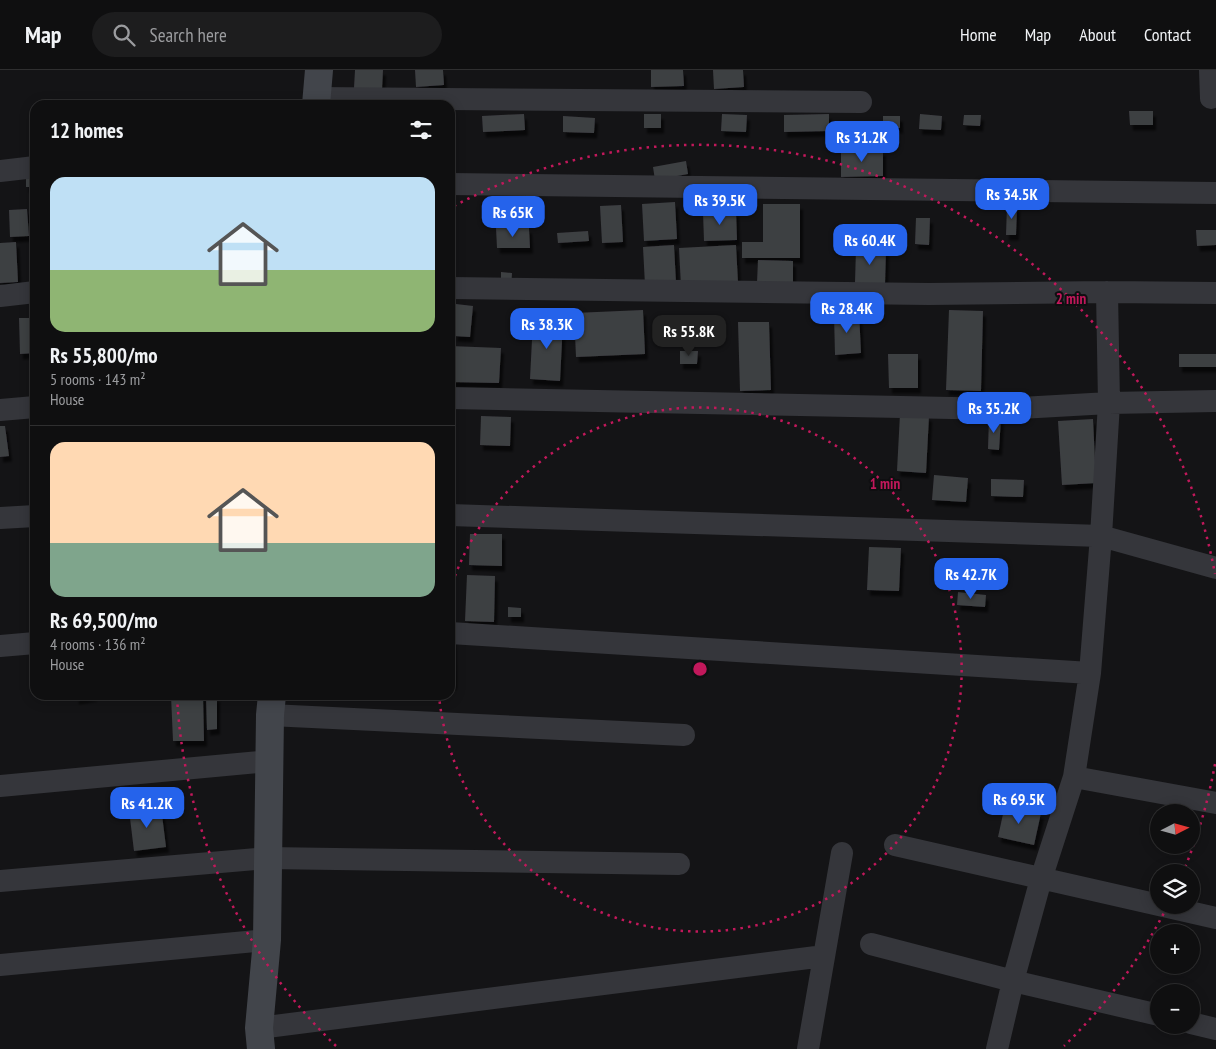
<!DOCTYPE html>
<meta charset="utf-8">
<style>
body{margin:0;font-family:"PT Sans Narrow",sans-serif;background:#1d1d1e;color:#f1f3f6;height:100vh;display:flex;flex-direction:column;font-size:19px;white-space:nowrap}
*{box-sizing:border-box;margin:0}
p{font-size:16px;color:#9b9c9f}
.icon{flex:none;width:28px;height:28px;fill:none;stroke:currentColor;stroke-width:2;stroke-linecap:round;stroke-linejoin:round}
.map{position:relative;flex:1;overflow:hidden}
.details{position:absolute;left:30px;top:30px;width:425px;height:600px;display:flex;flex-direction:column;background:#0f0f10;border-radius:15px;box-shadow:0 2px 12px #0003,0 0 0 1px #2f2f30}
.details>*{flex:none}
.needle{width:32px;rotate:84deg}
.fabs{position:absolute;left:1150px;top:734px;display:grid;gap:10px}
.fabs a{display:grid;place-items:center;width:50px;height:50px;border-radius:50%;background:#0f0f10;box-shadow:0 2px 12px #0003,0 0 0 1px #2f2f30;font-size:25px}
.price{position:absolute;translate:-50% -42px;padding:0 11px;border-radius:10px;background:#2563eb;color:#fff;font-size:16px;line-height:32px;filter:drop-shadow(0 1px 2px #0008)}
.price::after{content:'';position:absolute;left:50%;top:30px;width:15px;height:11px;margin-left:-8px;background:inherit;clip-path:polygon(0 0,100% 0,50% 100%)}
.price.on{background:#222;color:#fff}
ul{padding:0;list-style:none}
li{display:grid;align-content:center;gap:10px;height:265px;padding:0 20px}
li+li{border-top:1px solid #2f2f30}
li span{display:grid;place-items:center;height:155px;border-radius:15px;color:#555}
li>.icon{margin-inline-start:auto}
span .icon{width:90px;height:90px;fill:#fffc;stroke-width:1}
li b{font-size:21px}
h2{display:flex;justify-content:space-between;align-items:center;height:60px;padding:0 20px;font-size:21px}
header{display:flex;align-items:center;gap:30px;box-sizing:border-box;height:70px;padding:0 25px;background:#0f0f10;border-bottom:1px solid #2f2f30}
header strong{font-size:24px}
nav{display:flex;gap:28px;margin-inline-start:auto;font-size:18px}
.search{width:350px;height:45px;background:#1d1d1e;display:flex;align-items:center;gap:12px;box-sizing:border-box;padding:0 18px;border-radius:28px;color:#9b9c9f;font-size:19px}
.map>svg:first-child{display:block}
.building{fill:#3e3f43;filter:url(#shadow)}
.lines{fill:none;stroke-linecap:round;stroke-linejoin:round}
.street{stroke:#35363b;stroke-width:22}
.secondary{stroke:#42454b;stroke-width:28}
.ring{fill:none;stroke:#c2185b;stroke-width:2.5;stroke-dasharray:2.5 5}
.centre{fill:#c2185b;stroke:#0f0f11;stroke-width:2.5}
.ring-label{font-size:15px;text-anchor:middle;font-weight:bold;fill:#c2185b;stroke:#0f0f11;stroke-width:4;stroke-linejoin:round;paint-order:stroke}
</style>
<header>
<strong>Map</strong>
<div class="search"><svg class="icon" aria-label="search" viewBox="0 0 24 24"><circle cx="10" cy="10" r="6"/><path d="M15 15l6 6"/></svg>Search here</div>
<nav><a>Home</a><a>Map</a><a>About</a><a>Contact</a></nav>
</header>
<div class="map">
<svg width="1216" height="979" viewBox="0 0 1216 979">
<defs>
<filter id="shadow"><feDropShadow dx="3" dy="5.5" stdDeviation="1" flood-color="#0009"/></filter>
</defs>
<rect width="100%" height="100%" fill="#141416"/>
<path class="building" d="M 355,0 L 383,0 L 382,19 L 354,18 Z
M 415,0 L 443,0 L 444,15 L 416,17 Z
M 651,0 L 683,0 L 684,16 L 651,17 Z
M 713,0 L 743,0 L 744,17 L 714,19 Z
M 1129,41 L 1153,41 L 1153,55 L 1130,55 Z
M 524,44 L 525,60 L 483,62 L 482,46 Z
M 644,44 L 661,44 L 661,58 L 644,58 Z
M 722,44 L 747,45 L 746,62 L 721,61 Z
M 829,44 L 829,61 L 784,62 L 784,45 Z
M 920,44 L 942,46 L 941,60 L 919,59 Z
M 964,45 L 981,45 L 980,56 L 963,55 Z
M 563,46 L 595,48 L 594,63 L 563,62 Z
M 883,46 L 900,46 L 900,58 L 883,57 Z
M 841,80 L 883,80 L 883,106 L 841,107 Z
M 686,91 L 688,104 L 655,110 L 653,97 Z
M 26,103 L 35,107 L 35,117 L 26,117 Z
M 675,132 L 677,169 L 644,171 L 642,134 Z
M 763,134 L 800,134 L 800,188 L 742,188 L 742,172 L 763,172 Z
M 621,135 L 623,172 L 602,173 L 600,136 Z
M 1007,136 L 1017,136 L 1016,165 L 1006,165 Z
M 27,139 L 29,166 L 10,167 L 9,140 Z
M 736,141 L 737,170 L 704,171 L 703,142 Z
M 916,148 L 930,148 L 929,175 L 915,174 Z
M 496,158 L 529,158 L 530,178 L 497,178 Z
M 1196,160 L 1216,160 L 1216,175 L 1197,176 Z
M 588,161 L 589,171 L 558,173 L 557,163 Z
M 16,172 L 18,212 L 0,213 L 0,173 Z
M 674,175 L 676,213 L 645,215 L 643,177 Z
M 736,175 L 738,213 L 681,216 L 679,178 Z
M 856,178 L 886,179 L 885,214 L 855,213 Z
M 758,190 L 793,191 L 793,213 L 757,213 Z
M 501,202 L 512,203 L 511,219 L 501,219 Z
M 456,234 L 473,236 L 470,267 L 454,266 Z
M 643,240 L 645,284 L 576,287 L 574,243 Z
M 949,240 L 983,241 L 981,321 L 946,320 Z
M 859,242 L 861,283 L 835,285 L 834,244 Z
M 19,248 L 35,248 L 35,283 L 20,284 Z
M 699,248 L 710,248 L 709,266 L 699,266 Z
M 533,250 L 563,251 L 560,311 L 530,309 Z
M 738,252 L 769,252 L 771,320 L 740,321 Z
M 450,276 L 501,278 L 499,313 L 450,312 Z
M 680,281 L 698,281 L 697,294 L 680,294 Z
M 888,284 L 918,284 L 918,318 L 889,318 Z
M 1179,284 L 1216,284 L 1216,297 L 1179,297 Z
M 900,344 L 929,346 L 926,403 L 897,401 Z
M 481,346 L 511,347 L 510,376 L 480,375 Z
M 989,348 L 1001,348 L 999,380 L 988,379 Z
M 1093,349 L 1096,413 L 1062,415 L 1058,351 Z
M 0,356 L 5,356 L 9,386 L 0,387 Z
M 934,405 L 968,408 L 966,432 L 932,430 Z
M 991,409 L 1024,410 L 1023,427 L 991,426 Z
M 470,464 L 502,464 L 502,496 L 469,495 Z
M 869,477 L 901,478 L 899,521 L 867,520 Z
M 467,505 L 495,506 L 494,552 L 465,551 Z
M 958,522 L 986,525 L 985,537 L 957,535 Z
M 508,537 L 521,538 L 521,547 L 508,547 Z
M 453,567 L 454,614 L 450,614 L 450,568 Z
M 76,625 L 94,625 L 94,626 L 76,629 Z
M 171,625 L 203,625 L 204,671 L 173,671 Z
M 217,626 L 217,659 L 207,660 L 206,627 Z
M 1005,735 L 1041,743 L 1034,775 L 998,767 Z
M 161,737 L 166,777 L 134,781 L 129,740 Z"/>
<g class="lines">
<path class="street" d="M 1210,0 L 1211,28
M 316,28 L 861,32
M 0,101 L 35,97
M 450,114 L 1216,123
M 450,218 L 929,224 L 1107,222 L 1216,223
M 0,226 L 35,222
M 450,328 L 1002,339 L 1109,333 L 1216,331
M 0,340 L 35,337
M 450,445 L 1101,466 L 1216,498
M 0,448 L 35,446
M 450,563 L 1090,603
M 0,576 L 35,573
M 270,645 L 684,665
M 1074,707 L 1216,733
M 0,716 L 270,691
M 895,775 L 1159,835
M 0,811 L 267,788 L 679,794
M 1159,835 L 1216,848
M 871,874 L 1013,911 L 1159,945
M 0,895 L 267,870
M 1191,953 L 1216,959
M 259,958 L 824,886
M 808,979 L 842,783
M 997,979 L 1013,911 L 1041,809 L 1074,707 L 1090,603 L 1101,466 L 1109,333 L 1107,222"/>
<path class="secondary" d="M 316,35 L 319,0
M 261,979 L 259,958 L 267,870 L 270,645 L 272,625"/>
</g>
<g class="ring">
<path d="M450 520A262 262 0 1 1 439 626"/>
<path d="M1215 694A524 524 0 0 1 1184 800M1167 837A524 524 0 0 1 1064 976M336 976A524 524 0 0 1 177 626M454 136A524 524 0 0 1 1215 504"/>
</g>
<circle cx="700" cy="599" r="8" class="centre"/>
<g class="ring-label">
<text x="1071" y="234">2 min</text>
<text x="885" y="419">1 min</text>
</g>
</svg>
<div class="fabs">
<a><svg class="needle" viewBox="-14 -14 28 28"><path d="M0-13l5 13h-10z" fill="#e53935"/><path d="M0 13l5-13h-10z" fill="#9b9c9f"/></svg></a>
<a><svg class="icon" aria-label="layers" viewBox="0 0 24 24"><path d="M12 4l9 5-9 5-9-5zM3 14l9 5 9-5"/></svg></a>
<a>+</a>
<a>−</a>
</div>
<b class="price" style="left:862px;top:93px">Rs 31.2K</b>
<b class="price" style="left:1012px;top:150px">Rs 34.5K</b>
<b class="price" style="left:720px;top:156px">Rs 39.5K</b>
<b class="price" style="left:513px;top:168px">Rs 65K</b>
<b class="price" style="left:870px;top:196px">Rs 60.4K</b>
<b class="price" style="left:847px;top:264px">Rs 28.4K</b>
<b class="price" style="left:547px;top:280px">Rs 38.3K</b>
<b class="price on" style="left:689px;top:287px">Rs 55.8K</b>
<b class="price" style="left:994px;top:364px">Rs 35.2K</b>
<b class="price" style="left:971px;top:530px">Rs 42.7K</b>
<b class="price" style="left:1019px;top:755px">Rs 69.5K</b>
<b class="price" style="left:147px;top:759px">Rs 41.2K</b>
<section class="details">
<h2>12 homes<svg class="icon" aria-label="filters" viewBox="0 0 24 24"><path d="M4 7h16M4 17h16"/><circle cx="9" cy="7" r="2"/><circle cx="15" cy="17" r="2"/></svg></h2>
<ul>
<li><span style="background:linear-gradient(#bfe0f5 60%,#8fb573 0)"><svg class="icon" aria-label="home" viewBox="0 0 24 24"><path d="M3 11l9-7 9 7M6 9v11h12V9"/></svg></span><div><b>Rs 55,800/mo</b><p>5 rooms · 143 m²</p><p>House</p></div></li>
<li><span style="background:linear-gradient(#ffd9b3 65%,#7fa58c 0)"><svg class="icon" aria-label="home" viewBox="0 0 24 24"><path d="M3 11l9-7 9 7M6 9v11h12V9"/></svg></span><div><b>Rs 69,500/mo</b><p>4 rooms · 136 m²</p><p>House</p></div></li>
</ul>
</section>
</div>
